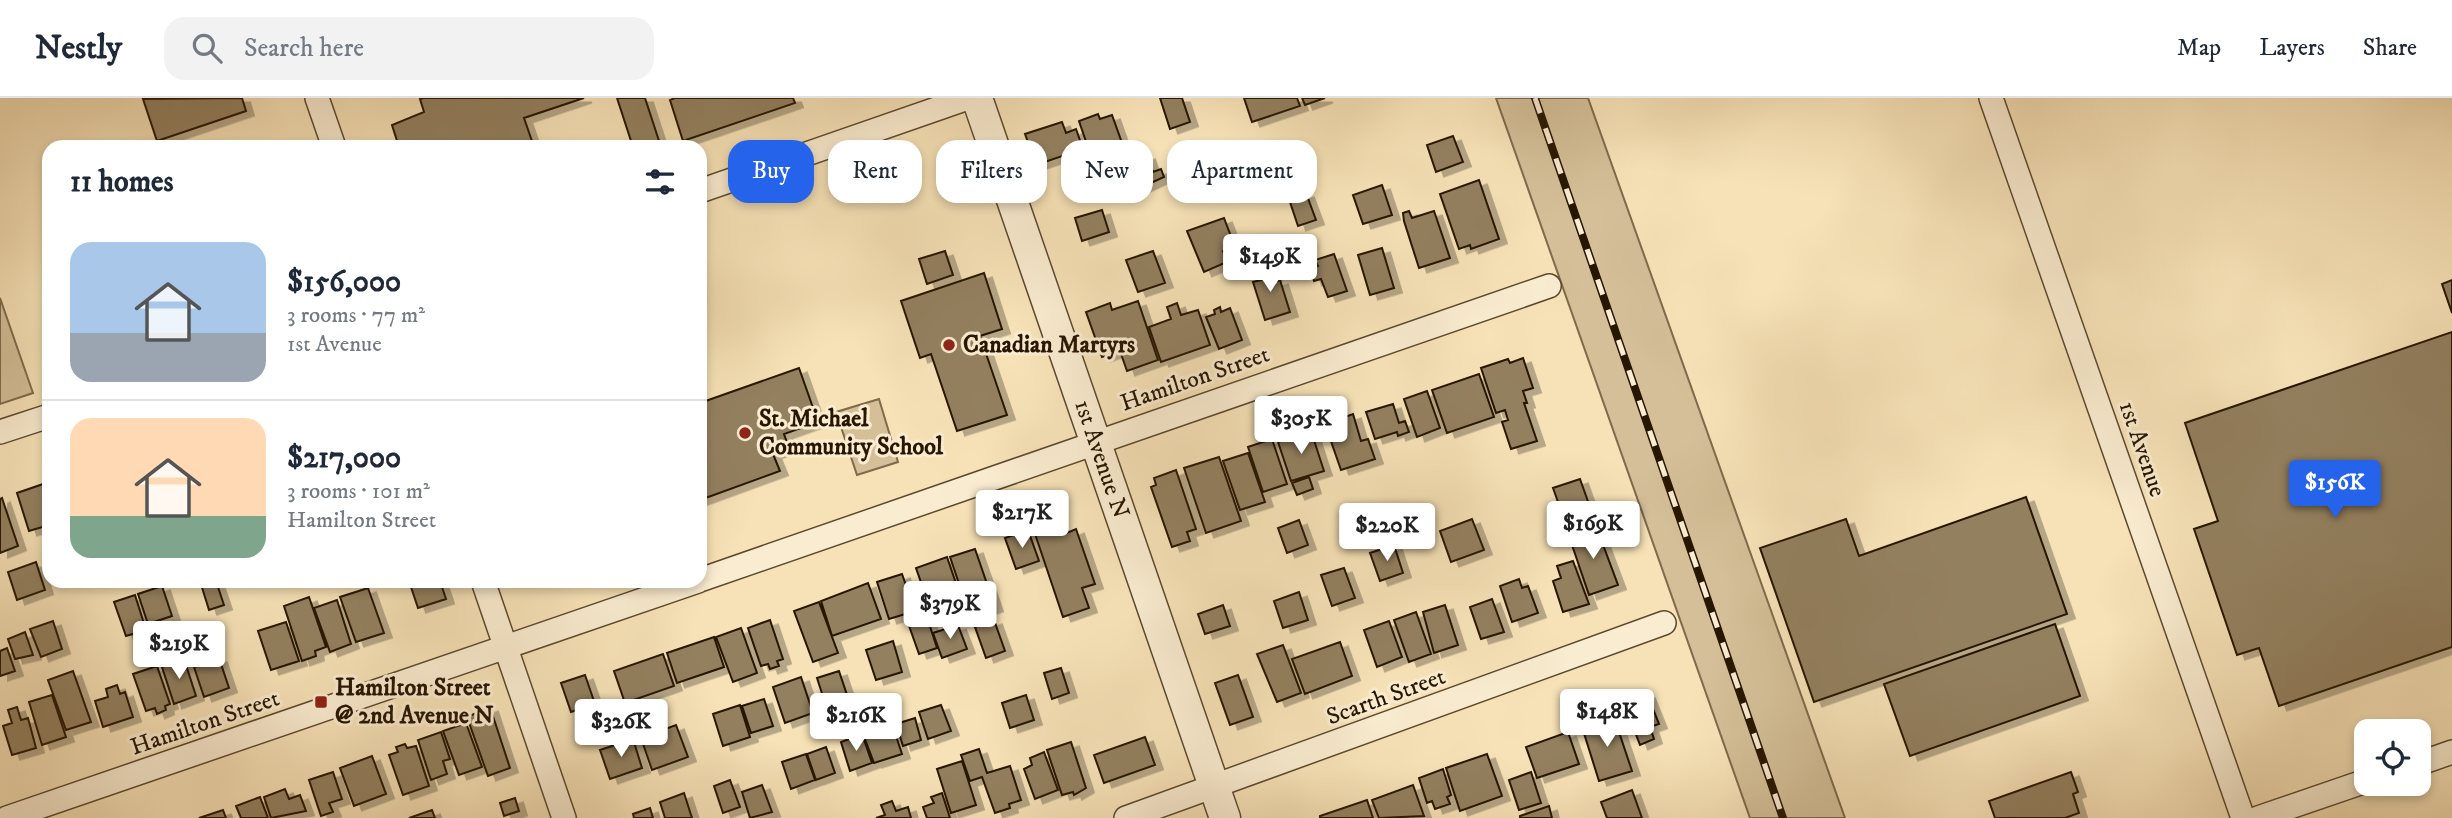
<!DOCTYPE html>
<meta charset="utf-8">
<style>
body{margin:0;font-family:"IM FELL DW Pica",serif;background:#f2f2f3;color:#1f2937;height:100vh;display:flex;flex-direction:column;font-size:26px;white-space:nowrap}
*{box-sizing:border-box;margin:0}
p{font-size:23px;color:#747a83}
.icon{flex:none;width:38px;height:38px;fill:none;stroke:currentColor;stroke-width:2;stroke-linecap:round;stroke-linejoin:round}
.map{position:relative;flex:1;overflow:hidden}
.details{position:absolute;left:42px;top:42px;width:665px;height:448px;display:flex;flex-direction:column;background:#fff;border-radius:21px;box-shadow:0 4px 10px #0003}
.details>*{flex:none}
.banner{position:absolute;left:728px;top:42px;width:665px;height:63px;display:flex;gap:14px}
.buttons{position:absolute;left:2354px;top:621px;display:grid;gap:14px}
.buttons a{display:grid;place-items:center;width:77px;height:77px;border-radius:14px;background:#fff;box-shadow:0 4px 10px #0003;font-size:35px}
.price{position:absolute;translate:-50% -60px;padding:0 16px;border-radius:7px;background:#fff;color:#222;font-size:23px;line-height:46px;filter:drop-shadow(0 2px 4px #0008)}
.price::after{content:'';position:absolute;left:50%;top:42px;width:21px;height:16px;margin-left:-10px;background:inherit;clip-path:polygon(0 0,100% 0,50% 100%)}
.price.current{background:#2563eb;color:#fff}
ul{padding:0;list-style:none}
li{display:flex;align-items:center;gap:21px;height:175px;padding:0 28px}
li+li{border-top:2px solid #e0e1e3}
li span{display:grid;place-items:center;flex:none;width:196px;height:140px;border-radius:21px;color:#555}
li>.icon{margin-inline-start:auto}
span .icon{width:84px;height:84px;fill:#fffc;stroke-width:1}
li b{font-size:30px}
h2{display:flex;justify-content:space-between;align-items:center;height:84px;padding:0 28px;font-size:30px}
.pill{padding:0 24px;border-radius:21px;background:#fff;box-shadow:0 4px 10px #0003;font-size:24px;line-height:63px}
.pill.current{background:#2563eb;color:#fff}
header{display:flex;align-items:center;gap:42px;box-sizing:border-box;height:98px;padding:0 35px;background:#fff;border-bottom:2px solid #e0e1e3}
header strong{font-size:33px}
nav{display:flex;gap:38px;margin-inline-start:auto;font-size:24px}
.search{width:490px;height:63px;background:#f2f2f3;display:flex;align-items:center;gap:18px;box-sizing:border-box;padding:0 24px;border-radius:21px;color:#747a83;font-size:26px}
.map>svg:first-child{display:block}
.green{fill:#d4bf98;stroke:#7e6a4c;stroke-width:2}
.building{fill:#93805f;stroke:#271600;stroke-width:2;filter:url(#shadow)}
.lines{fill:none;stroke-linecap:round;stroke-linejoin:round}
.minor-casing{stroke:#5b492e;stroke-width:26}
.tertiary-casing{stroke:#5b492e;stroke-width:33}
.minor{stroke:#faecd0;stroke-width:23}
.tertiary{stroke:#faecd0;stroke-width:30}
.rail-casing{stroke:#271600;stroke-width:8}
.rail{stroke:#faecd0;stroke-width:5;stroke-dasharray:16;stroke-linecap:butt}
.poi-dot{fill:#8f2418;stroke:#faecd0;stroke-width:2.5}
.labels{text-anchor:middle;dominant-baseline:central;stroke-width:6;stroke-linejoin:round;paint-order:stroke}
.poi-label{font-size:24px;font-weight:bold;fill:#271600;stroke:#faecd0;text-anchor:start}
.street-label{font-size:24px;fill:#271600;stroke:#faecd0}
</style>
<header>
<strong>Nestly</strong>
<div class="search"><svg class="icon" aria-label="search" viewBox="0 0 24 24"><circle cx="10" cy="10" r="6"/><path d="M15 15l6 6"/></svg>Search here</div>
<nav><a>Map</a><a>Layers</a><a>Share</a></nav>
</header>
<div class="map">
<svg width="2452" height="720" viewBox="0 0 2452 720">
<defs>
<filter id="shadow"><feDropShadow dx="8" dy="4.5" stdDeviation="0" flood-color="#0004"/></filter>
</defs>
<rect width="100%" height="100%" fill="#f7e2b7"/>
<filter id="stains"><feTurbulence type="fractalNoise" baseFrequency=".00286" numOctaves="4"/><feColorMatrix values="0 0 0 0 .2 0 0 0 0 .09 0 0 0 0 .02 0 0 0 .5 -.17"/></filter>
<radialGradient id="worn" r=".72"><stop offset=".6" stop-color="#630" stop-opacity="0"/><stop offset="1" stop-color="#630" stop-opacity=".3"/></radialGradient>
<path class="green" d="M 1496,0 L 1588,0 L 1845,720 L 1750,720 Z
M 0,200 L 33,295 L 0,306 Z
M 879,301 L 898,364 L 857,377 L 836,314 Z"/>
<path class="building" d="M 242,0 L 246,13 L 157,43 L 143,1 Z
M 424,0 L 584,0 L 524,20 L 534,49 L 399,49 L 392,27 L 424,14 L 420,1 Z
M 617,0 L 645,0 L 661,49 L 633,49 Z
M 675,0 L 793,0 L 795,5 L 683,43 L 670,2 Z
M 1160,0 L 1182,0 L 1190,24 L 1170,31 Z
M 1244,0 L 1297,0 L 1300,8 L 1252,24 Z
M 1302,0 L 1325,0 L 1305,7 Z
M 1098,16 L 1100,21 L 1112,17 L 1127,59 L 1095,70 L 1079,23 Z
M 1062,24 L 1066,35 L 1076,31 L 1083,51 L 1036,67 L 1025,36 Z
M 1453,38 L 1463,64 L 1436,74 L 1427,47 Z
M 1231,48 L 1241,78 L 1215,87 L 1205,58 Z
M 1147,57 L 1153,74 L 1161,71 L 1164,79 L 1138,91 L 1128,64 Z
M 1201,59 L 1212,92 L 1195,99 L 1183,65 Z
M 1479,82 L 1499,141 L 1471,151 L 1470,147 L 1459,151 L 1440,96 Z
M 1382,87 L 1392,117 L 1363,126 L 1353,97 Z
M 1306,95 L 1316,122 L 1298,128 L 1289,101 Z
M 1102,112 L 1109,134 L 1082,143 L 1075,120 Z
M 1409,113 L 1412,120 L 1434,113 L 1450,160 L 1419,170 L 1404,123 L 1403,115 Z
M 1224,120 L 1235,149 L 1223,153 L 1227,164 L 1204,174 L 1187,133 Z
M 1382,150 L 1394,190 L 1370,197 L 1358,157 Z
M 945,153 L 953,177 L 927,186 L 919,161 Z
M 1153,153 L 1165,185 L 1138,194 L 1126,162 Z
M 1334,156 L 1347,193 L 1328,199 L 1321,181 L 1314,183 L 1310,171 L 1318,168 L 1315,162 Z
M 1269,165 L 1273,179 L 1270,180 L 1271,185 L 1280,182 L 1290,214 L 1265,222 L 1253,184 L 1261,182 L 1256,169 Z
M 984,175 L 1002,231 L 980,238 L 1007,317 L 957,333 L 931,256 L 920,260 L 901,203 Z
M 2452,182 L 2452,215 L 2442,186 Z
M 1138,203 L 1158,262 L 1127,273 L 1120,253 L 1102,259 L 1086,214 L 1110,205 L 1112,212 Z
M 1177,205 L 1181,217 L 1198,212 L 1210,247 L 1161,264 L 1149,229 L 1171,221 L 1167,209 Z
M 1220,209 L 1221,214 L 1230,210 L 1242,242 L 1219,251 L 1206,219 L 1215,216 L 1214,212 Z
M 2452,234 L 2452,549 L 2279,608 L 2259,550 L 2237,557 L 2194,431 L 2218,423 L 2185,325 Z
M 1523,260 L 1533,290 L 1523,293 L 1527,305 L 1524,305 L 1537,343 L 1511,351 L 1502,324 L 1508,322 L 1505,312 L 1496,315 L 1481,270 L 1508,261 L 1510,265 Z
M 799,270 L 818,324 L 784,336 L 789,350 L 773,356 L 780,373 L 700,402 L 700,333 L 706,331 L 700,305 Z
M 1479,276 L 1494,319 L 1447,335 L 1432,292 Z
M 1427,293 L 1440,330 L 1417,339 L 1404,301 Z
M 1393,306 L 1399,325 L 1405,323 L 1409,334 L 1398,338 L 1397,334 L 1375,341 L 1366,314 Z
M 1353,316 L 1361,343 L 1368,341 L 1375,361 L 1341,372 L 1325,326 Z
M 1311,333 L 1324,373 L 1291,383 L 1278,344 Z
M 1272,341 L 1287,386 L 1263,394 L 1248,349 Z
M 1248,355 L 1265,404 L 1240,412 L 1223,363 Z
M 1219,359 L 1241,423 L 1206,435 L 1184,370 Z
M 1176,372 L 1196,431 L 1187,434 L 1190,443 L 1172,449 L 1151,389 L 1156,387 L 1154,380 Z
M 1309,379 L 1313,391 L 1297,397 L 1292,385 Z
M 1580,381 L 1590,409 L 1563,418 L 1553,390 Z
M 49,384 L 49,427 L 29,433 L 17,395 Z
M 2026,399 L 2067,516 L 1814,604 L 1760,450 L 1846,421 L 1859,458 Z
M 2,400 L 18,448 L 0,455 L 0,401 Z
M 1055,416 L 1062,437 L 1076,431 L 1095,486 L 1082,490 L 1089,510 L 1063,519 L 1031,424 Z
M 1472,421 L 1484,452 L 1451,464 L 1440,433 Z
M 1299,422 L 1308,447 L 1287,455 L 1278,430 Z
M 1596,428 L 1618,487 L 1589,497 L 1572,447 L 1575,446 L 1571,436 Z
M 1028,432 L 1039,463 L 1016,471 L 1005,440 Z
M 1394,447 L 1403,475 L 1380,483 L 1370,455 Z
M 975,451 L 995,509 L 970,518 L 950,459 Z
M 947,459 L 961,500 L 930,510 L 916,470 Z
M 1573,463 L 1589,506 L 1563,514 L 1553,483 L 1561,480 L 1557,468 Z
M 36,464 L 45,492 L 17,502 L 8,474 Z
M 1344,470 L 1355,500 L 1332,508 L 1321,477 Z
M 902,476 L 915,513 L 889,521 L 877,484 Z
M 1519,481 L 1522,490 L 1528,488 L 1538,515 L 1512,524 L 1500,488 Z
M 200,483 L 216,483 L 224,507 L 209,512 Z
M 409,483 L 440,483 L 446,501 L 418,510 Z
M 868,485 L 881,521 L 832,538 L 821,503 Z
M 162,488 L 172,518 L 148,526 L 138,496 Z
M 368,490 L 384,535 L 356,544 L 340,499 Z
M 1299,494 L 1308,522 L 1283,530 L 1274,503 Z
M 135,497 L 146,532 L 126,538 L 114,504 Z
M 309,499 L 326,549 L 315,553 L 316,558 L 302,563 L 284,508 Z
M 1492,501 L 1504,534 L 1481,541 L 1470,509 Z
M 337,502 L 351,546 L 330,554 L 314,510 Z
M 819,504 L 838,555 L 813,564 L 794,513 Z
M 1223,507 L 1230,528 L 1205,536 L 1198,516 Z
M 1445,507 L 1458,547 L 1434,555 L 1423,514 Z
M 1416,514 L 1431,556 L 1409,564 L 1394,522 Z
M 927,519 L 937,550 L 919,556 L 908,525 Z
M 770,522 L 783,561 L 777,563 L 779,568 L 770,571 L 768,566 L 761,568 L 748,530 Z
M 994,522 L 1005,553 L 986,560 L 975,529 Z
M 53,523 L 62,551 L 41,559 L 30,531 Z
M 1389,523 L 1402,559 L 1377,569 L 1364,532 Z
M 286,524 L 299,563 L 271,572 L 258,533 Z
M 2055,526 L 2080,598 L 1910,658 L 1884,586 Z
M 958,527 L 967,551 L 942,560 L 933,535 Z
M 741,530 L 757,575 L 733,584 L 716,539 Z
M 25,534 L 33,557 L 15,561 L 8,541 Z
M 714,539 L 724,569 L 677,585 L 667,555 Z
M 893,543 L 902,574 L 876,582 L 866,552 Z
M 1340,544 L 1352,578 L 1305,596 L 1292,561 Z
M 1283,547 L 1301,595 L 1277,604 L 1257,556 Z
M 7,550 L 15,573 L 0,578 L 0,553 Z
M 210,554 L 213,562 L 219,560 L 229,590 L 204,599 L 194,569 L 201,567 L 198,558 Z
M 663,556 L 674,588 L 625,605 L 614,573 Z
M 184,561 L 196,598 L 174,606 L 162,569 Z
M 157,568 L 170,606 L 165,608 L 166,612 L 157,616 L 155,610 L 146,613 L 133,576 Z
M 1061,570 L 1069,595 L 1052,601 L 1044,575 Z
M 73,573 L 91,624 L 66,632 L 48,582 Z
M 839,573 L 848,600 L 826,608 L 817,580 Z
M 585,577 L 595,606 L 571,614 L 561,585 Z
M 1238,577 L 1253,619 L 1230,627 L 1215,585 Z
M 801,579 L 813,615 L 785,625 L 773,589 Z
M 117,587 L 120,596 L 125,594 L 133,619 L 103,629 L 95,603 L 108,599 L 106,591 Z
M 1647,596 L 1659,626 L 1650,629 L 1654,641 L 1640,647 L 1635,634 L 1631,636 L 1619,607 Z
M 52,597 L 66,639 L 42,647 L 29,604 Z
M 1026,597 L 1034,622 L 1010,630 L 1002,605 Z
M 764,601 L 773,628 L 751,635 L 742,608 Z
M 740,607 L 750,639 L 723,648 L 713,616 Z
M 941,607 L 951,633 L 928,641 L 919,614 Z
M 17,609 L 21,622 L 28,620 L 36,650 L 12,657 L 3,628 L 12,625 L 8,612 Z
M 490,609 L 510,670 L 488,678 L 467,619 Z
M 1614,619 L 1632,673 L 1599,683 L 1582,629 Z
M 915,620 L 921,642 L 903,648 L 896,626 Z
M 466,625 L 482,669 L 459,677 L 443,633 Z
M 892,626 L 902,656 L 874,665 L 863,636 Z
M 676,627 L 688,659 L 652,672 L 641,640 Z
M 441,634 L 450,661 L 443,663 L 447,676 L 431,682 L 418,642 Z
M 1568,634 L 1579,666 L 1537,680 L 1526,649 Z
M 862,636 L 872,665 L 850,673 L 841,644 Z
M 1145,639 L 1155,667 L 1104,685 L 1094,657 Z
M 633,641 L 642,670 L 610,681 L 600,652 Z
M 1071,644 L 1086,690 L 1074,697 L 1073,694 L 1062,697 L 1047,652 Z
M 405,646 L 407,650 L 416,648 L 429,688 L 403,697 L 389,657 L 398,654 L 396,649 Z
M 826,649 L 835,675 L 816,682 L 807,656 Z
M 979,651 L 987,675 L 1010,668 L 1021,702 L 1009,706 L 1010,710 L 995,715 L 982,679 L 970,683 L 961,657 Z
M 1044,654 L 1058,692 L 1035,701 L 1024,671 L 1032,667 L 1030,660 Z
M 806,656 L 815,682 L 791,691 L 782,664 Z
M 1487,656 L 1502,698 L 1460,713 L 1446,670 Z
M 372,658 L 386,696 L 354,708 L 340,670 Z
M 962,663 L 976,707 L 951,715 L 937,671 Z
M 1443,671 L 1451,697 L 1447,699 L 1450,706 L 1435,711 L 1432,703 L 1427,705 L 1419,680 Z
M 333,674 L 342,701 L 329,705 L 333,714 L 321,718 L 309,682 Z
M 1531,674 L 1541,705 L 1519,712 L 1509,682 Z
M 2071,674 L 2078,694 L 2073,696 L 2079,715 L 2065,720 L 1995,720 L 1989,703 Z
M 730,682 L 740,709 L 723,715 L 714,688 Z
M 762,687 L 772,714 L 750,720 L 742,694 Z
M 1413,687 L 1424,718 L 1379,720 L 1372,702 Z
M 285,691 L 289,701 L 300,697 L 306,713 L 271,720 L 264,699 Z
M 1632,692 L 1642,720 L 1607,720 L 1601,704 Z
M 684,695 L 692,720 L 665,720 L 660,704 Z
M 942,695 L 950,720 L 927,720 L 923,709 L 934,705 L 931,699 Z
M 260,699 L 268,720 L 241,720 L 236,708 Z
M 515,700 L 519,713 L 504,718 L 500,705 Z
M 1367,702 L 1373,720 L 1320,720 L 1320,718 Z
M 892,703 L 896,713 L 908,709 L 911,720 L 876,720 L 885,717 L 881,707 Z
M 1549,708 L 1552,720 L 1520,720 L 1520,718 Z
M 650,710 L 653,720 L 634,720 L 633,716 Z
M 223,712 L 226,720 L 199,720 Z
M 432,712 L 435,720 L 409,720 Z"/>
<g class="lines">
<defs>
<path id="minor" d="M 317,0 L 334,49
M 1991,0 L 2243,720
M 700,93 L 968,0
M 0,334 L 49,318
M 700,482 L 1549,188
M 483,483 L 564,720
M 2418,666 L 2452,654
M 7,720 L 698,483
M 1126,720 L 1664,525
M 2258,720 L 2366,683"/>
<g id="tertiary">
<path id="s1" d="M 977,0 L 1225,720"/>
</g>
</defs>
<use href="#minor" class="minor-casing"/>
<use href="#tertiary" class="tertiary-casing"/>
<use href="#minor" class="minor"/>
<use href="#tertiary" class="tertiary"/>
<defs>
<path id="rail" d="M 1535,0 L 1783,720"/>
</defs>
<use href="#rail" class="rail-casing"/>
<use href="#rail" class="rail"/>
</g>
<g class="poi-dot">
<circle cx="949" cy="247" r="7"/>
<circle cx="745" cy="335" r="7"/>
<rect x="314" y="597" width="14" height="14" rx="3.5"/>
</g>
<g class="labels">
<g class="poi-label">
<text x="963" y="247">Canadian Martyrs</text>
<text x="759" y="321">St. Michael<tspan x="759" dy="28">Community School</tspan></text>
<text x="335" y="590">Hamilton Street<tspan x="335" dy="28">@ 2nd Avenue N</tspan></text>
</g>
<g class="street-label">
<text transform="translate(1195 281) rotate(-19)">Hamilton Street</text>
<text transform="translate(2142 351) rotate(71)">1st Avenue</text>
<text stroke="none"><textPath href="#s1" startOffset="382">1st Avenue N</textPath></text>
<text transform="translate(1386 599) rotate(-20)">Scarth Street</text>
<text transform="translate(205 625) rotate(-19)">Hamilton Street</text>
</g>
</g>
<rect width="100%" height="100%" filter="url(#stains)"/>
<rect width="100%" height="100%" fill="url(#worn)"/>
</svg>
<div class="buttons">
<a><svg class="icon" aria-label="locate" viewBox="0 0 24 24"><circle cx="12" cy="12" r="6"/><path d="M12 2v4M12 18v4M2 12h4M18 12h4"/></svg></a>
</div>
<b class="price" style="left:1270px;top:196px">$149K</b>
<b class="price" style="left:1301px;top:358px">$305K</b>
<b class="price current" style="left:2335px;top:422px">$156K</b>
<b class="price" style="left:1022px;top:452px">$217K</b>
<b class="price" style="left:1593px;top:463px">$169K</b>
<b class="price" style="left:1387px;top:465px">$220K</b>
<b class="price" style="left:950px;top:543px">$379K</b>
<b class="price" style="left:179px;top:583px">$219K</b>
<b class="price" style="left:1607px;top:651px">$148K</b>
<b class="price" style="left:856px;top:655px">$216K</b>
<b class="price" style="left:621px;top:661px">$326K</b>
<div class="banner">
<a class="pill current">Buy</a>
<a class="pill">Rent</a>
<a class="pill">Filters</a>
<a class="pill">New</a>
<a class="pill">Apartment</a>
</div>
<section class="details">
<h2>11 homes<svg class="icon" aria-label="filters" viewBox="0 0 24 24"><path d="M4 7h16M4 17h16"/><circle cx="9" cy="7" r="2"/><circle cx="15" cy="17" r="2"/></svg></h2>
<ul>
<li><span style="background:linear-gradient(#a9c7e8 65%,#9aa5b1 0)"><svg class="icon" aria-label="home" viewBox="0 0 24 24"><path d="M3 11l9-7 9 7M6 9v11h12V9"/></svg></span><div><b>$156,000</b><p>3 rooms · 77 m²</p><p>1st Avenue</p></div></li>
<li><span style="background:linear-gradient(#ffd9b3 70%,#7fa58c 0)"><svg class="icon" aria-label="home" viewBox="0 0 24 24"><path d="M3 11l9-7 9 7M6 9v11h12V9"/></svg></span><div><b>$217,000</b><p>3 rooms · 101 m²</p><p>Hamilton Street</p></div></li>
</ul>
</section>
</div>
